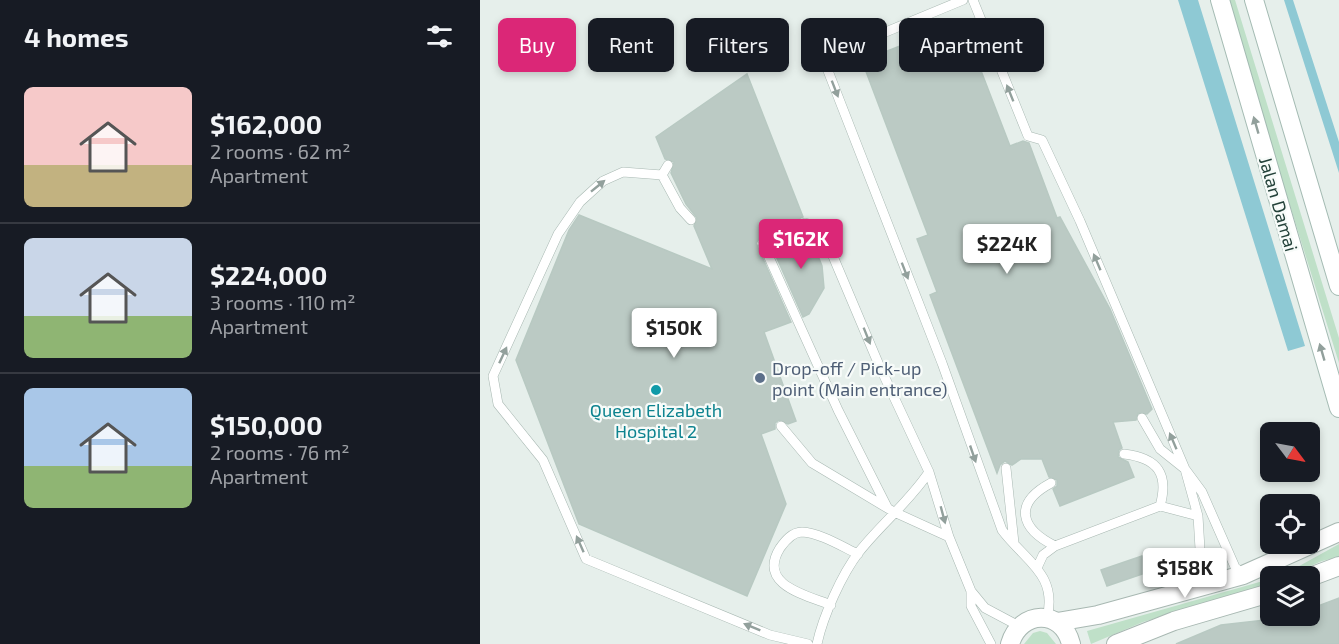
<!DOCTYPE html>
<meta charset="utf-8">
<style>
body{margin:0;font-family:"Exo 2",sans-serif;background:#242831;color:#f1f3f6;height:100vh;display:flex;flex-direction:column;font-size:22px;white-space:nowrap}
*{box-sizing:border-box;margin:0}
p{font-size:20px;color:#9ea1a6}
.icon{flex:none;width:33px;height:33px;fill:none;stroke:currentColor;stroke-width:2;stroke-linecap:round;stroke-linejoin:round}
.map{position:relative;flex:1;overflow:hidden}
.sheet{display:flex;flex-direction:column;background:#171b24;width:480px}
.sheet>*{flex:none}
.top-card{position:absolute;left:18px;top:18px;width:570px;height:54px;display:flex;gap:12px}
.needle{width:39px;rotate:122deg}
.buttons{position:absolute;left:780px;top:422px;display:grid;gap:12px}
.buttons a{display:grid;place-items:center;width:60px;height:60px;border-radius:9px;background:#171b24;box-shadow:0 3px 9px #0003;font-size:30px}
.price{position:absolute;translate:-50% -51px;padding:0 14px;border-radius:6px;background:#fff;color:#222;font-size:20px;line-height:39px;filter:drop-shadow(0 2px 3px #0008)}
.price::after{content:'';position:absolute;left:50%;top:36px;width:18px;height:14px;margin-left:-9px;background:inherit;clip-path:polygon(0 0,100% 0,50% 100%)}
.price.active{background:#db2777;color:#fff}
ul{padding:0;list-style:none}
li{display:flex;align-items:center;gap:18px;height:150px;padding:0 24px}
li+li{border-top:2px solid #363941}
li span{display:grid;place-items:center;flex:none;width:168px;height:120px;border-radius:9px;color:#555}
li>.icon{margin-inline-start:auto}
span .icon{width:72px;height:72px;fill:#fffc;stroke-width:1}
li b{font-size:26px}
h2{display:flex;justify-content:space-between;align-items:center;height:72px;padding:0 24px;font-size:26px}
.pill{padding:0 21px;border-radius:9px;background:#171b24;box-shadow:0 3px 9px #0003;font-size:21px;line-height:54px}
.pill.active{background:#db2777;color:#fff}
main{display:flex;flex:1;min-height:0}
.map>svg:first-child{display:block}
.green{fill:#bfe0c8}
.water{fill:#8ec9d4}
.building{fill:#bbcac4;stroke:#b8c9c2;stroke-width:1.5}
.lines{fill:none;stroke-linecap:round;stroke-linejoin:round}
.service-casing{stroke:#a8b8b2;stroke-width:10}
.tertiary-casing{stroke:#a8b8b2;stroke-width:20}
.secondary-casing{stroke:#a4bbb3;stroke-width:20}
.service{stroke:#fff;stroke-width:9}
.tertiary{stroke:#fff;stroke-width:18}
.secondary{stroke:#fff;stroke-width:18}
.oneway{fill:#92a09c}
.service-dot{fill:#5c6f8a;stroke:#f7fbf9;stroke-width:2}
.culture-dot{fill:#0f9aa8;stroke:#f7fbf9;stroke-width:2}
.labels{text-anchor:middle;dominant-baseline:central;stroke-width:4.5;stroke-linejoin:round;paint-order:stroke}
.street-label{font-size:18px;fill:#24423a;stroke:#f7fbf9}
.service-label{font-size:18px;fill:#4e5e75;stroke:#f7fbf9;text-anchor:start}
.culture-label{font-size:18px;fill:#0d838f;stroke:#f7fbf9}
</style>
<main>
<section class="sheet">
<h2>4 homes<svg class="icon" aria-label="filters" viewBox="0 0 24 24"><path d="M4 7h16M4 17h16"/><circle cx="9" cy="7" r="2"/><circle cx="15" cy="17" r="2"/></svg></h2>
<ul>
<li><span style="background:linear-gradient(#f6c9c9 65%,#c2b280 0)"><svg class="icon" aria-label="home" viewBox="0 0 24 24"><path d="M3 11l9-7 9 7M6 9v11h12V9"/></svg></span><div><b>$162,000</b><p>2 rooms · 62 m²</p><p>Apartment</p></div></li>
<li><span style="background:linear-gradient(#c9d6e8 65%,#8fb573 0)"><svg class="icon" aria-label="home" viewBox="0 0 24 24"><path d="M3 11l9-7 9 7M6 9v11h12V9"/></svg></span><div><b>$224,000</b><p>3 rooms · 110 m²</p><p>Apartment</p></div></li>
<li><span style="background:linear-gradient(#a9c7e8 65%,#8fb573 0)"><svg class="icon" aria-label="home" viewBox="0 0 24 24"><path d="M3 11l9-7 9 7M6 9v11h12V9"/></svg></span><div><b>$150,000</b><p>2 rooms · 76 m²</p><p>Apartment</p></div></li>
</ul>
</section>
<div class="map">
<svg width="859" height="644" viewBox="0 0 859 644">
<rect width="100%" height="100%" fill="#e6efeb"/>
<path class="green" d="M 746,0 L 755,0 L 859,338 L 859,363 Z
M 859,544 L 859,557 L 842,561 L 807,576 L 803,575 Z
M 790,579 L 790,583 L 663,622 L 611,644 L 607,631 Z
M 560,631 L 567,633 L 576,644 L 544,644 L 553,633 Z"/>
<path class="water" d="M 698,0 L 718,0 L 825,346 L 808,351 Z
M 804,0 L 813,0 L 859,142 L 859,173 Z"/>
<path class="building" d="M 476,24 L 492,66 L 498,63 L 530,146 L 543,141 L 549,143 L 577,218 L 580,217 L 630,309 L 672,409 L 667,414 L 658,413 L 656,420 L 633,422 L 642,448 L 639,450 L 638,457 L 648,462 L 654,477 L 580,506 L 573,489 L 577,486 L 577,480 L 569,477 L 562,459 L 541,459 L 532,465 L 525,461 L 520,465 L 517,473 L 450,295 L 457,292 L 437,239 L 448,235 L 382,61 Z
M 267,74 L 323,217 L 280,238 L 276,243 L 311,322 L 284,332 L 316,421 L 308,424 L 299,420 L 295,423 L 295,429 L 281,434 L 306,504 L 267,596 L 99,524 L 36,360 L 89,230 L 99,215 L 232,269 L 214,226 L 217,218 L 206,204 L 191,173 L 194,162 L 185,159 L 176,137 Z
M 326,230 L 328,231 L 342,266 L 344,288 L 329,314 L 323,317 L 292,247 Z
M 662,556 L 668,572 L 627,586 L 621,570 Z
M 859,598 L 859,644 L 696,644 L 741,625 L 830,615 L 830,609 Z"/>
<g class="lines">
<defs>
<path id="service" d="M 483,0 L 343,58 L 462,363 L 522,530 C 545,561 578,574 567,618
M 493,0 L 548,136 L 562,140 L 600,221 L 705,469 L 718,516
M 188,165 L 182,175 L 143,172 L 123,181 L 100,202 L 78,234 L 13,376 L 18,404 L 63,460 L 106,559 L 290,635 L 328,644
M 182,175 L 200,208 L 211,220
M 662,418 L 680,449 L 705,469 L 722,492 L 755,567 L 763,575
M 301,426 L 332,463 L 414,512 L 469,537
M 644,454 C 678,458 689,474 680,506
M 526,468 L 534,543
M 571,483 C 532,504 541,529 575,546
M 407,507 L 358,410 L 283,244 L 325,223 L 337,226 L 344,235 L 399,365 L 449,472 L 469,537 L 491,591 L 505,608 L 539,626
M 557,568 L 563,555 L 575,546 L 680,506 L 718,516 L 720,549 L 706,590
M 491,591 L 491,606 L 511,644
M 351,605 C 326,595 277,585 300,548 C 305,541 312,532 322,532 C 340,533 361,546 378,554
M 337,644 C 343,616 362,574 379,552 C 401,524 429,502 449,472"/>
<path id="tertiary" d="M 830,577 L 859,566
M 577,622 L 618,615 L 763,575 L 859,532
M 530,644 C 540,610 582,608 591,644
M 636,644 L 694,621 L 790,593"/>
<path id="secondary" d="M 740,0 L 859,408
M 774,0 L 859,286"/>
</defs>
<use href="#service" class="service-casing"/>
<use href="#tertiary" class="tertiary-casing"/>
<use href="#secondary" class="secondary-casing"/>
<use href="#service" class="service"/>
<use href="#tertiary" class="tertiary"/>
<use href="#secondary" class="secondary"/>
</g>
<defs><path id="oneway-solid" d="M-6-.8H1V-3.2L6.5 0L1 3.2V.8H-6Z" transform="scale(1.5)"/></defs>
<g class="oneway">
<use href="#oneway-solid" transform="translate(355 89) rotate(69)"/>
<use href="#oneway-solid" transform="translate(530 93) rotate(-112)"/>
<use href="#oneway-solid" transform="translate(776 125) rotate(-106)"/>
<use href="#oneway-solid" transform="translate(118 186) rotate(-39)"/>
<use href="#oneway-solid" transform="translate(617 262) rotate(-113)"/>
<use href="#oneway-solid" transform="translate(425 271) rotate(69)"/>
<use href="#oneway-solid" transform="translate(387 336) rotate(68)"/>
<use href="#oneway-solid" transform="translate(842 352) rotate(-106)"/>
<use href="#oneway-solid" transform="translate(23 355) rotate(-65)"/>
<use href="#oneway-solid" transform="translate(693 441) rotate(-113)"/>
<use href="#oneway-solid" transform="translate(493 454) rotate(71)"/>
<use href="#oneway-solid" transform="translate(463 515) rotate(75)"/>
<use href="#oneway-solid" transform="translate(100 544) rotate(-114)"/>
<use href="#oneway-solid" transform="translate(272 627) rotate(-158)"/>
</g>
<circle class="service-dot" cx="280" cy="378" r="6"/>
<circle class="culture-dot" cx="176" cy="390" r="6"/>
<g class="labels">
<g class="street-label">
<text transform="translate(799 204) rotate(74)">Jalan Damai</text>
</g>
<g class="service-label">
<text x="292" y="368">Drop-off / Pick-up<tspan x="292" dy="21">point (Main entrance)</tspan></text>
</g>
<g class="culture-label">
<text x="176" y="410">Queen Elizabeth<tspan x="176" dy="21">Hospital 2</tspan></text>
</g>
</g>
</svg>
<div class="buttons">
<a><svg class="needle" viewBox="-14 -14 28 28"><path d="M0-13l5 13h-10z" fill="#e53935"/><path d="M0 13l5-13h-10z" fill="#9ea1a6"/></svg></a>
<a><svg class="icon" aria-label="locate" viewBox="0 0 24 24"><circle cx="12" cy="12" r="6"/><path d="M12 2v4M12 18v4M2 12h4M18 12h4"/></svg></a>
<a><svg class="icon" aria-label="layers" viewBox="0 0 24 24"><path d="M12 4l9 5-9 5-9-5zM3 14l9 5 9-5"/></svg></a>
</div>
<b class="price active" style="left:321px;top:270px">$162K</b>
<b class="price" style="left:527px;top:275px">$224K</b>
<b class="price" style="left:194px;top:359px">$150K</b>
<b class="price" style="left:705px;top:599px">$158K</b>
<div class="top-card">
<a class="pill active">Buy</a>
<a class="pill">Rent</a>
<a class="pill">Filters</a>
<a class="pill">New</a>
<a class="pill">Apartment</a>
</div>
</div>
</main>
